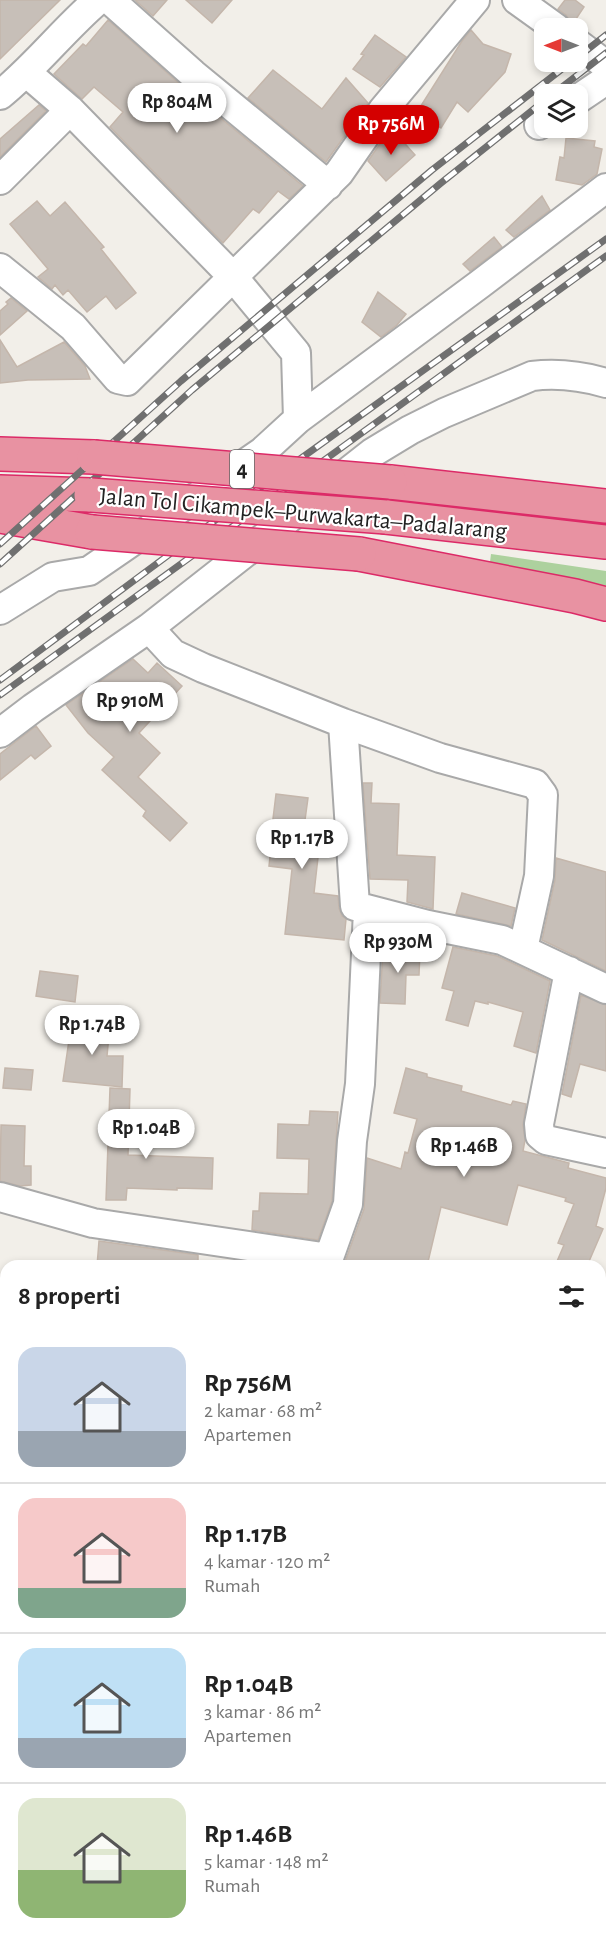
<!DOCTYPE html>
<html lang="id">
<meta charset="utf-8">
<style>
body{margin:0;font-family:"Alegreya Sans",sans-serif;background:#f6f6f6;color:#222;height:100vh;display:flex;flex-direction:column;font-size:22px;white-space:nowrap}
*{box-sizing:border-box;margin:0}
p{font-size:20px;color:#767676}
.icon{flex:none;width:33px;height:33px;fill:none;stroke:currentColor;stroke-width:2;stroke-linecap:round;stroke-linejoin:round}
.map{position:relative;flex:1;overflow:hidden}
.panel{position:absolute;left:0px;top:1260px;width:606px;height:684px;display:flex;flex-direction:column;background:#fff;border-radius:18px 18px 0 0;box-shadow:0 3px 9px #0003}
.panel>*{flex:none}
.needle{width:39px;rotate:270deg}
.fabs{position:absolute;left:534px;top:18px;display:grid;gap:12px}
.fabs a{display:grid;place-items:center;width:54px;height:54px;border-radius:12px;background:#fff;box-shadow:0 3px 9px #0003;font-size:30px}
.price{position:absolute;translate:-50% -51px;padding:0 14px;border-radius:21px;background:#fff;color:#222;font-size:20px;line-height:39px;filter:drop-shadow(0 2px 3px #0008)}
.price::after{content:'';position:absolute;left:50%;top:36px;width:18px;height:14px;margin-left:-9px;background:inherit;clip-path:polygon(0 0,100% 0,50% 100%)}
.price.on{background:#d40000;color:#fff}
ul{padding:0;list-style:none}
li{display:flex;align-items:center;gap:18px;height:150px;padding:0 18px}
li+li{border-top:2px solid #e0e0e0}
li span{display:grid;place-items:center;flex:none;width:168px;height:120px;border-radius:18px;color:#555}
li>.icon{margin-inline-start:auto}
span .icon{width:72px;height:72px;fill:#fffc;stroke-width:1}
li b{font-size:26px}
h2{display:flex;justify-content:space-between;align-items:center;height:72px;padding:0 18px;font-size:26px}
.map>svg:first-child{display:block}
.forest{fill:#add19e}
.building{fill:#c7bfb8;stroke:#c4b6ab;stroke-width:1.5}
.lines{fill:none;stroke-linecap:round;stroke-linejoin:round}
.minor-casing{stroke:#a9a9a9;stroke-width:32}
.highway-casing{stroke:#dc2a67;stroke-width:36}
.minor{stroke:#fff;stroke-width:28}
.highway{stroke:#e892a2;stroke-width:33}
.rail-casing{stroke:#707070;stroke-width:7}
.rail{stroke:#fff;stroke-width:4.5;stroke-dasharray:14;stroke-linecap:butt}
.highway-bridge-casing{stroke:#dc2a67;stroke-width:36;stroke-linecap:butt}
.highway-bridge{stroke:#e892a2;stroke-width:33}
.labels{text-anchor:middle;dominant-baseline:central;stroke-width:4.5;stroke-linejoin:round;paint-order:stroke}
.shield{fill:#fff;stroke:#646464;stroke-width:1.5}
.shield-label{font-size:22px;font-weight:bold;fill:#222}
.street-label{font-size:24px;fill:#222;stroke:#fff}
</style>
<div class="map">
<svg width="606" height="1944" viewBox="0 0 606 1944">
<rect width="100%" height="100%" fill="#f2efe9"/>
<path class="forest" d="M 491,554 L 606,571 L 606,595 L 489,570 Z"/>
<path class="building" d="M 0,0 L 60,0 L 0,59 Z
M 135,0 L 167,0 L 153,16 Z
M 186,0 L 232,0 L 212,23 Z
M 565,0 L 575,0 L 584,7 L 572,25 L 566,15 L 558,9 Z
M 108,20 L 183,87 L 303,186 L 289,199 L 278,191 L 259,213 L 253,209 L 223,243 L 110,127 L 123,112 L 94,87 L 82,99 L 54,74 L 83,44 L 86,46 Z
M 471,30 L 483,44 L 511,54 L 505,72 L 468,112 L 457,102 L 441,128 L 417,112 L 462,41 Z
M 375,35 L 406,57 L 380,87 L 353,69 L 364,55 L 361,54 Z
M 273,70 L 322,109 L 346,78 L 368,103 L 326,162 L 248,98 Z
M 39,105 L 46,111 L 0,157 L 0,139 Z
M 391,128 L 415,155 L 386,181 L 368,161 Z
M 566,138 L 595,141 L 594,147 L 602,149 L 597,174 L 582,185 L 556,180 L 560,157 L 564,158 Z
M 542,196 L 550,210 L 514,237 L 506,230 Z
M 37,201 L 50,216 L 65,202 L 104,247 L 101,249 L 136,293 L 116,309 L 106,296 L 87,312 L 68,290 L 63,295 L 55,285 L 52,289 L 38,277 L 48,269 L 10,224 Z
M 494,237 L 502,247 L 470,271 L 463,264 Z
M 378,292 L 406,314 L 397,325 L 381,337 L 362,322 Z
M 11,298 L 27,311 L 0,335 L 0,311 L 8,304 L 6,302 Z
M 0,340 L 17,367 L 64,342 L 85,366 L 90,379 L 28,380 L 0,383 Z
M 133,659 L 148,673 L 157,663 L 182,686 L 139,733 L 160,753 L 138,777 L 187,823 L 170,841 L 143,816 L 146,811 L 102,770 L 114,757 L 88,733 L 66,705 Z
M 36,726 L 51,746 L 35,759 L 31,755 L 0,780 L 0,754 Z
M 363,783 L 372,783 L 371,803 L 399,804 L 397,855 L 435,857 L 433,909 L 407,902 L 408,880 L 370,879 Z
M 276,794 L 308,798 L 305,820 L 322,822 L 314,893 L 338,896 L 339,908 L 342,916 L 346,919 L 344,940 L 285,934 L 292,869 L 269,866 L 271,848 L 261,847 L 264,826 L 272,827 Z
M 556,858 L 606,872 L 606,971 L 542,940 L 555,880 Z
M 462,893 L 515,908 L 511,926 L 456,914 Z
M 453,947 L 497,956 L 550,981 L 536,1053 L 514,1046 L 523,1012 L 488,1002 L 488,1004 L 475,1001 L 468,1026 L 446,1020 L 454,991 L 442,988 Z
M 383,950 L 420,950 L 419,975 L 406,975 L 405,1004 L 380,1003 Z
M 40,971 L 78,976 L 75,1002 L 36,996 Z
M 581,995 L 606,1005 L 606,1071 L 580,1064 L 571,1097 L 562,1094 Z
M 72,1020 L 110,1025 L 107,1056 L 123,1056 L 122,1087 L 63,1081 Z
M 5,1068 L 33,1070 L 31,1090 L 3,1088 Z
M 406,1068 L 427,1074 L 427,1077 L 462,1086 L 461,1091 L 511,1105 L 513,1101 L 526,1104 L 523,1125 L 525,1140 L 523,1151 L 569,1163 L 568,1168 L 606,1178 L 606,1188 L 596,1226 L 603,1229 L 587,1266 L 555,1266 L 564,1245 L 558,1243 L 574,1204 L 565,1201 L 566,1198 L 518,1185 L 507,1225 L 441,1207 L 427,1266 L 361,1266 L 345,1262 L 364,1209 L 367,1158 L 401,1169 L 405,1152 L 408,1153 L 417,1119 L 394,1113 Z
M 110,1088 L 130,1089 L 128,1155 L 213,1158 L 212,1189 L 177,1188 L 177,1190 L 127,1188 L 126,1200 L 106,1200 Z
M 310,1111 L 338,1112 L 332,1201 L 318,1240 L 252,1230 L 253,1211 L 259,1211 L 260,1193 L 308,1194 L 309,1159 L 277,1158 L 278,1124 L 309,1125 Z
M 1,1125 L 25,1126 L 24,1166 L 31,1166 L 31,1185 L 20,1186 L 0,1181 Z
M 99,1241 L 198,1255 L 198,1266 L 97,1266 Z"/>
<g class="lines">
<defs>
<path id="minor" d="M 110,0 L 193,74 L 328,185
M 517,0 L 556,28
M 578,44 L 606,65
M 27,73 L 70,110 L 234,278 L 296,353 L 298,419 L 480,284 L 606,188
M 0,95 C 36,66 63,30 98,0
M 578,99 L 606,80
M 539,125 L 544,122
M 0,180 L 70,110
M 0,268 L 73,327 L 118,379 L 127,381 L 339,173 L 383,110 L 475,0
M 0,610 L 53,577 L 89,571 L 262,452 L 298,419
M 149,628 L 173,654 L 203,668 L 343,723 L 440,758 L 535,784 L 543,795 L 539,876 L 523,949
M 343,723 L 355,906 L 428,925 L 502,940 L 606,989
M 0,733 L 33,708 L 149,628 L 372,453 L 410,430 L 444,413 L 532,376 C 557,373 582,376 606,383
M 569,971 L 539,1124 L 540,1135 L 546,1140 L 606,1153
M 0,1197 L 93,1223 L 329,1258
M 326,1266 L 348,1204 L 352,1141 L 360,1084 L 368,910
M 600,1345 L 606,1327
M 600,1503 L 606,1505"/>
<path id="highway" d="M 0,454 L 94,457
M 390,482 L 606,506
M 0,492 L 91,495
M 0,516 L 92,532
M 386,517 L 606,542
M 359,554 L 575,596 L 606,604"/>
</defs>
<use href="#minor" class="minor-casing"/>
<use href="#highway" class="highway-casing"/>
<use href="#minor" class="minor"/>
<use href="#highway" class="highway"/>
<defs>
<path id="rail" d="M 578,57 L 606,35
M 553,94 L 606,53
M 0,544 L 181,381 L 432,170 L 571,62
M 0,564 L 192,390 L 441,183 L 544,101
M 0,680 L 225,513 L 606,239
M 0,695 L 606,256"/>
</defs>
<use href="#rail" class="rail-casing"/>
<use href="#rail" class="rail"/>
<defs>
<path id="highway-bridge" d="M 94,457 L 390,482
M 91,495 L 386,517
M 92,532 L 359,554"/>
</defs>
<use href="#highway-bridge" class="highway-bridge-casing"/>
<use href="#highway-bridge" class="highway-bridge"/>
</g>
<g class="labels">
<rect class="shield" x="230" y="450" width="24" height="38" rx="4.5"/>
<g class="shield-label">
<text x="242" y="469">4</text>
</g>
<g class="street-label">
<text transform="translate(303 514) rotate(5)">Jalan Tol Cikampek–Purwakarta–Padalarang</text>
</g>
</g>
</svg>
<div class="fabs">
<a><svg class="needle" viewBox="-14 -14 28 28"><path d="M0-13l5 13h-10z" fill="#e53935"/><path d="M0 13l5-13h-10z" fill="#767676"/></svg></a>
<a><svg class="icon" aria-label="layers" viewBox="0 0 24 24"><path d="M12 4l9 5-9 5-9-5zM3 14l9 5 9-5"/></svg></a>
</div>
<b class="price" style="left:177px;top:134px">Rp 804M</b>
<b class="price on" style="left:391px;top:156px">Rp 756M</b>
<b class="price" style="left:130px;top:733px">Rp 910M</b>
<b class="price" style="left:302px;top:870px">Rp 1.17B</b>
<b class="price" style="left:398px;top:974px">Rp 930M</b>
<b class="price" style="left:92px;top:1056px">Rp 1.74B</b>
<b class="price" style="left:146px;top:1160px">Rp 1.04B</b>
<b class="price" style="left:464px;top:1178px">Rp 1.46B</b>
<section class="panel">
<h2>8 properti<svg class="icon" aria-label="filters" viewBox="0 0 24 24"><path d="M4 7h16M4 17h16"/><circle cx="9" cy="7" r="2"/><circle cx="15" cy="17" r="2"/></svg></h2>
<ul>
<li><span style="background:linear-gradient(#c9d6e8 70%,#9aa5b1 0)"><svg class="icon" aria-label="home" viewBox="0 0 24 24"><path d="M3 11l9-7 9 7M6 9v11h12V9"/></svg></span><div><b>Rp 756M</b><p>2 kamar · 68 m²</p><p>Apartemen</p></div></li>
<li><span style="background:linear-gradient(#f6c9c9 75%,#7fa58c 0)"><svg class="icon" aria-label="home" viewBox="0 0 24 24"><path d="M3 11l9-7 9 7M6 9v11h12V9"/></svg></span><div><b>Rp 1.17B</b><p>4 kamar · 120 m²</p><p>Rumah</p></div></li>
<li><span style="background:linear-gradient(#bfe0f5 75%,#9aa5b1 0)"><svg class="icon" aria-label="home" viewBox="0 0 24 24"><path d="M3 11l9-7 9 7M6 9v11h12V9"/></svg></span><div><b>Rp 1.04B</b><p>3 kamar · 86 m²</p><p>Apartemen</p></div></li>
<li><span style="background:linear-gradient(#dfe7d0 60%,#8fb573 0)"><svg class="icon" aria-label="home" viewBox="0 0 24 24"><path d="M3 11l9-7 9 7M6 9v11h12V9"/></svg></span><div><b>Rp 1.46B</b><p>5 kamar · 148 m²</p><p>Rumah</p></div></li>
</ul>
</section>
</div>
